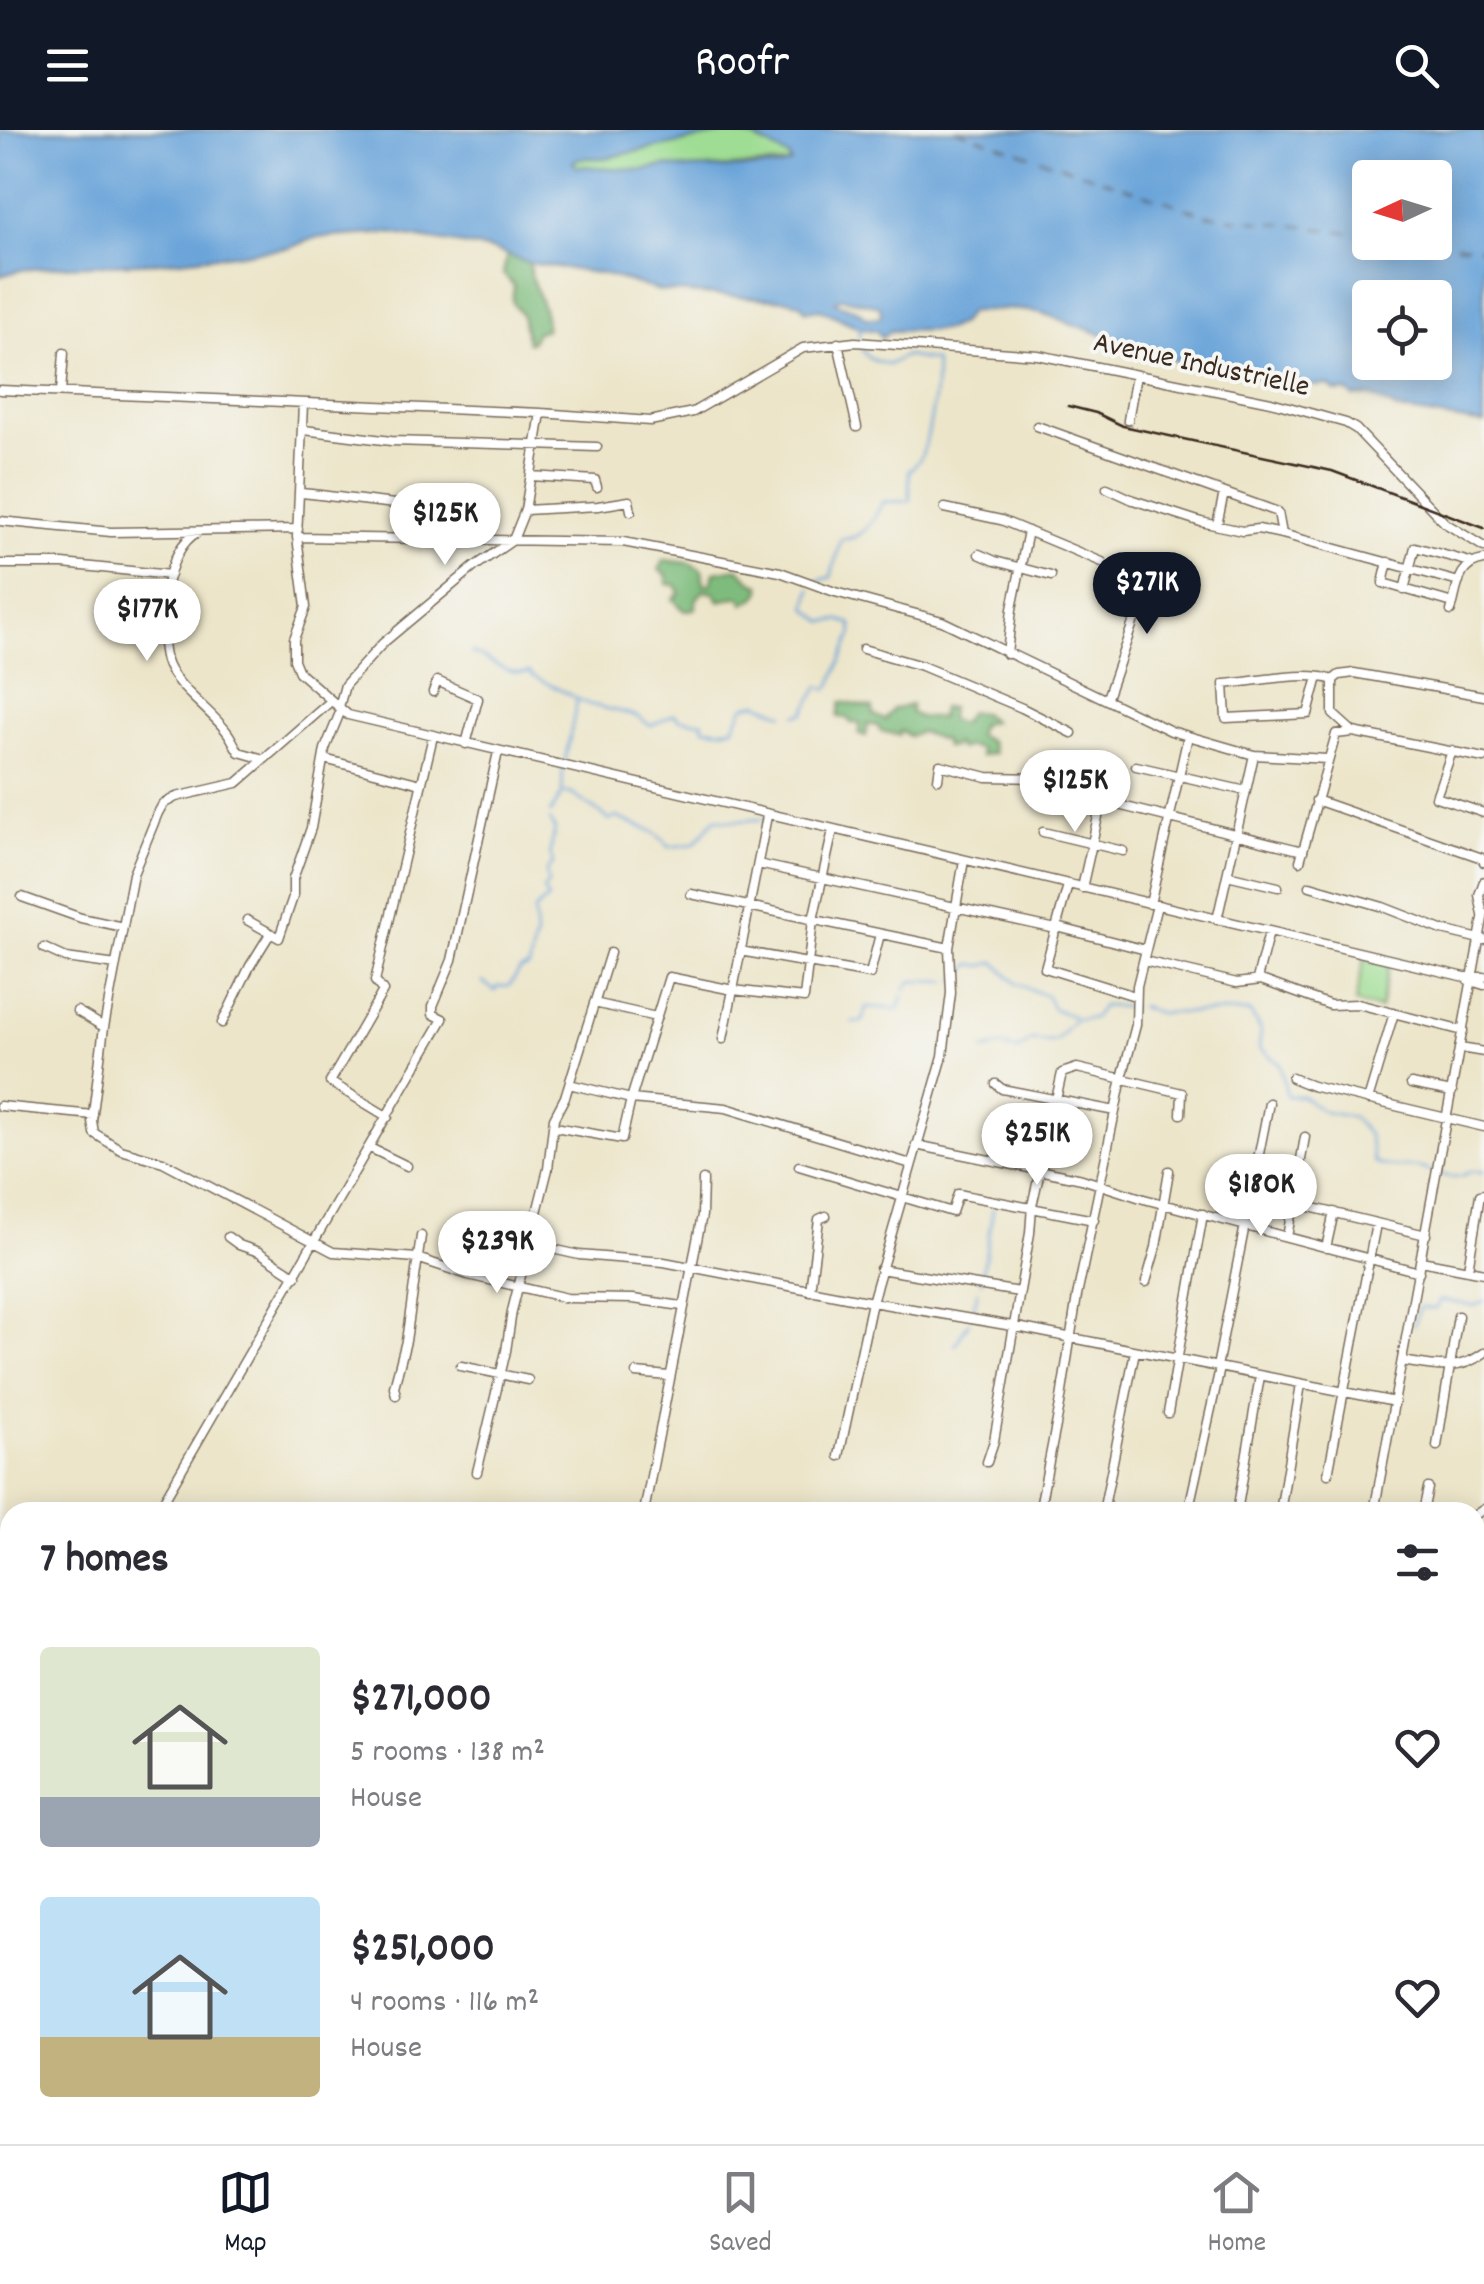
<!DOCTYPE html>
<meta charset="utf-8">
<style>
body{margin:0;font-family:Dekko,sans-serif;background:#f7f7f7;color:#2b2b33;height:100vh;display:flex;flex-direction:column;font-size:38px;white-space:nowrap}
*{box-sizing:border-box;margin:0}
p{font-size:32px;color:#7c7c81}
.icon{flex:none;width:55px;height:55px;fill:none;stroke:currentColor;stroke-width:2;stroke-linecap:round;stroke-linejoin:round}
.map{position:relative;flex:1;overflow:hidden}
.panel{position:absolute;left:0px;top:1372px;width:1485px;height:642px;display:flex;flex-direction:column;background:#fff;border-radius:30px 30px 0 0;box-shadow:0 5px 25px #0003}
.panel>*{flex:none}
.needle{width:65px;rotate:266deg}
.buttons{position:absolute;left:1352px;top:30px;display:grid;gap:20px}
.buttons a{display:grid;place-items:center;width:100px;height:100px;border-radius:10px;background:#fff;box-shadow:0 5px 25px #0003;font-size:50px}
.price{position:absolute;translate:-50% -85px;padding:0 22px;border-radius:35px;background:#fff;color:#222;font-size:32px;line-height:65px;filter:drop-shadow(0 2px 5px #0008)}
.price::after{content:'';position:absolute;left:50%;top:60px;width:30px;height:22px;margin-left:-15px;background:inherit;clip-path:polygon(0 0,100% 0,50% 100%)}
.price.active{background:#111827;color:#fff}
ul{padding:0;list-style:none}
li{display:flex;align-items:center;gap:30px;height:250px;padding:0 40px}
li span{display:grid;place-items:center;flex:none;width:280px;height:200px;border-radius:10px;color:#555}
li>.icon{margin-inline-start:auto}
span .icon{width:120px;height:120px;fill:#fffc;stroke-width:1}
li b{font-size:42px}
h2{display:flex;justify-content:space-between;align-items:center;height:120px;padding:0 40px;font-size:42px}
header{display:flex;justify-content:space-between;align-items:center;height:130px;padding:0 40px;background:#111827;color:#fff;font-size:45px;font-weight:600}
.tab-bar{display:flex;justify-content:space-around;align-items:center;height:140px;border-top:2px solid #e1e1e2;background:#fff;font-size:28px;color:#7c7c81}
.tab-bar a{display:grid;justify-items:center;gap:5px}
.tab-bar .active{color:#111827}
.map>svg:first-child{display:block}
.green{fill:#9edd93;stroke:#6c8458;stroke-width:2.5}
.forest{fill:#7ebc7d;stroke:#5c734e;stroke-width:2.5}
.water{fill:#6aa4d9;stroke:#52677c;stroke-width:2.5;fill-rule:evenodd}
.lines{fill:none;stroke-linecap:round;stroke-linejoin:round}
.stream{stroke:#6aa4d9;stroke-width:2.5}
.ferry{stroke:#4b555f;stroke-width:2.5;stroke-dasharray:12 10;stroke-linecap:butt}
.runway{stroke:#948874;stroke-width:28}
.minor-casing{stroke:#796b5a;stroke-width:11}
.minor{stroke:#fff;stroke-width:8}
.rail{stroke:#3b2a1e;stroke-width:2.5}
.labels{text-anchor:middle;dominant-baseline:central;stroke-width:8;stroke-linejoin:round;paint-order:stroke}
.street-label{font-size:30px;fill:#3b2a1e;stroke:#f6f6f2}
</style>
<header><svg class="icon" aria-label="menu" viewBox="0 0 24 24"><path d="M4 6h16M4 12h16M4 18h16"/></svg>Roofr<svg class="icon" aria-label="search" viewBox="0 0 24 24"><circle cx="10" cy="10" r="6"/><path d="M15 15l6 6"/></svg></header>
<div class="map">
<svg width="1484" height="2014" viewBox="0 0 1484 2014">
<rect width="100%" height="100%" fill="#f6f6f2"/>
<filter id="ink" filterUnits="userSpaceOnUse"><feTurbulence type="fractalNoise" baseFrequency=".01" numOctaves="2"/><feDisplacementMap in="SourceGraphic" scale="20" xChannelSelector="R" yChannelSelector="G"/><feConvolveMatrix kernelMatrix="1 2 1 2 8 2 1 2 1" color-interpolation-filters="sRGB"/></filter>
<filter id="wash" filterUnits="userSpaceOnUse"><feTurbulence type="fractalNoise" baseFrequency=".0048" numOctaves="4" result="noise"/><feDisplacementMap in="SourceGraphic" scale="40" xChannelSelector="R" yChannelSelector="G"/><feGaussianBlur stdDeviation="2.25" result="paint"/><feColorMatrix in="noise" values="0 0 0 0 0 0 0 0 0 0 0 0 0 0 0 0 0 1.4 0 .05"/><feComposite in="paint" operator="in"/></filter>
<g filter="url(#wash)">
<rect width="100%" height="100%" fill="#ece5c9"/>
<path class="green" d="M 729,3 L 754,8 L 789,27 L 790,34 L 687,39 L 666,36 L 642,40 L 576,36 L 573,32 L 580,28 L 604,28 Z
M 1364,829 L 1389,834 L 1380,879 L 1355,873 Z"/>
<path class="forest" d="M 507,125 L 529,133 C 531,157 547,176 546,199 L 536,202 L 531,212 L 527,212 L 522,186 L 512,171 L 514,156 L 503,144 Z
M 664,430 L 689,433 L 702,440 L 704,454 L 711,454 L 714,442 L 738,438 L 754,453 L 761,455 C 763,467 753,468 744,474 L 740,466 L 719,471 L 715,463 L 703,461 L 696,470 L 696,478 L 685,481 L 673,469 L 680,463 L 676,455 L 667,454 L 667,445 L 659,440 Z
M 841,572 L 873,578 L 873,585 L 885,590 L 893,579 L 911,575 L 911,583 L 919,587 L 940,588 L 941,578 L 950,578 L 949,590 L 961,594 L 969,582 L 982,583 L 992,591 L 981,594 L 977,605 L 990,612 L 994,623 L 980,626 L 979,619 L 968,616 L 959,619 L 955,613 L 952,617 L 945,617 L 944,611 L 920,602 L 909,606 L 901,601 L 899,605 L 880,601 L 878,596 L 867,594 L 866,606 L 859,604 L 860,593 L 851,593 L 847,588 L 838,587 Z"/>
<path class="water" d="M 0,0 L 1484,0 L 1484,294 L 1398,280 L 1371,266 L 1354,267 L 1346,261 L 1336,262 L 1328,255 L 1317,256 L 1193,237 L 1039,182 L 1009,179 L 969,182 L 960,194 L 946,200 L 890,201 L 882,208 L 877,201 L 860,198 L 820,179 L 806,181 L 800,173 L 788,170 L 660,161 L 603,144 L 529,133 L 493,120 L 390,103 L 315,108 L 289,118 L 161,132 L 63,136 L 21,140 L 0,146 ZM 729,3 L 754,8 L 789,27 L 791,33 L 779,37 L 687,39 L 666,36 L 642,40 L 576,36 L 573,32 L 580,28 L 604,28 ZM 1370,48 L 1435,48 L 1435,112 L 1370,112 ZM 843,168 L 880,176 L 881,185 L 878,188 L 866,188 L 859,181 L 836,173 L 837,169 ZM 1370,168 L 1435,168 L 1435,232 L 1370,232 Z"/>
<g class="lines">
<path class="stream" d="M 859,208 L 860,198
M 815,452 L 831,447 L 841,409 C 863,411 874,389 883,372 L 910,371 L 909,341 C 911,339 919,331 920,329 C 928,312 940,247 934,231 L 904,226 L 888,235 L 870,229 L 859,216
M 471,523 C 492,528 506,548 530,542 L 531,545 L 588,574 L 637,586 L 651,596 L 674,584 L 679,589 L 703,592 L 704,598 C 714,599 722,601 733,597 L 745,576 L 757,573 L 784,584
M 796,585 L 804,583 L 819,556 L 827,560 L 831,555 L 853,503 L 852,494 L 840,490 L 824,492 L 807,478 L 811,459
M 565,631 L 577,571
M 563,639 L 562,662 L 572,664 L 610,690 L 616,687 C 637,697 655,697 669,717 L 694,714 L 716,688 C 733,694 757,688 776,689
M 550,683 L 563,663
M 955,851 L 972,834 L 983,836 L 995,832 L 1017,854 L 1047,866 L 1052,878 L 1074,887
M 483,852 L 495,861 L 497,857 L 509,856 L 520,840 L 529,837 L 536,805 L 534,781 L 548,769 L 543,760 L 548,754 L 546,741 L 553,734 L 550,722 L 555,699 L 550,690
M 905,859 L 912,851 L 948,852
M 1140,877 L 1159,883 L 1250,882 L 1261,901 L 1259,918 L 1280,934 L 1287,966 L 1302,966 L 1324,982 L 1353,987 L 1369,1006 L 1374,1033 C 1389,1039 1400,1036 1415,1037 C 1436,1040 1451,1055 1471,1041 L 1484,1042
M 852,893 L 862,892 L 866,877 L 899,879 L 903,866
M 984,920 L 1001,916 L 1018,920 L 1032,910 C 1061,915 1055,911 1074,890 L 1093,888 L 1102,876 L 1132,877
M 981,1152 L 993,1079
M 972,1185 L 978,1160
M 1414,1195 L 1420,1177 L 1436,1179 L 1440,1170 L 1474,1176 L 1484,1171
M 955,1215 L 969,1192
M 1475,1963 L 1479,1957 L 1484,1957
M 757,2005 L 763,2011 L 777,2014
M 1080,2005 L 1082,2014
M 1116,2005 L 1117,2014
M 659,2014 L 683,2011 L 681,2005
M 787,2014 L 801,2005
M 1212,2014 L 1219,2013 L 1221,2005"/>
<path class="ferry" d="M 956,0 L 1207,85 L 1370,105
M 1434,112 L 1484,119"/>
<path class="runway" d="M 0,1594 L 10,1593"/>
</g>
</g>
<g filter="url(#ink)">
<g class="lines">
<defs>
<path id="minor" d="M 838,213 L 857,297
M 0,260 L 541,283 L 650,291 L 693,282 L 803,218 L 855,212 L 1038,225 L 1271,272 L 1346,293 L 1356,299 L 1445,393 L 1484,417
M 61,262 L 64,223
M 303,274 L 297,407 L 306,477 L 294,509 L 294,530 L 299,542 L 348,585 L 1465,847 L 1484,847
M 1128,290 L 1136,245
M 1037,296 L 1278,382 L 1282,404
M 304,300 L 391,311 L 597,317
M 531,346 L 595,350 L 597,357
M 1107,358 L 1133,370 L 1201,392 L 1242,401 L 1258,399 L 1282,404 L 1459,452
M 301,363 C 363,369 424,381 486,379
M 945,378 L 1001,390 L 1102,432
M 525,380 L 598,376 L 629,371 L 631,381
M 0,391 L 111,402 L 298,399
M 1217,395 L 1224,363
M 198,402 C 164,419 157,497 166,531 C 172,554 213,582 227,602 C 232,608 234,615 239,622 L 264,629
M 297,407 L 623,412 L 780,442 L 835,462 L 942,491 L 1171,601 L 1254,625 L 1327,629
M 979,424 L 995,431 L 1051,446
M 1388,432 L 1383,453 L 1453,473
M 1,434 L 63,434 L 170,445
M 1404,460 L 1415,417 L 1470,432
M 1451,481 C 1458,457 1457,434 1484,430
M 863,519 L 922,536 L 1022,578 L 1072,603
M 1007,524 L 1012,479 L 1028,401
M 1318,547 L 1308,584 L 1226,588 L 1224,554 C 1253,552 1307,540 1333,550
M 433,562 L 437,551 L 478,569 L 466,614
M 1107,568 L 1134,490 L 1148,435
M 331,571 L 237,653 L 176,667 L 163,674 L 158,683 L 133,744 L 104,897 L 92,991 L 94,1003 L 121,1020 L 163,1032 L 333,1122 L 417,1128 L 468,1145 L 567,1168 L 633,1169 L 682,1176
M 339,577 L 345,555 L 383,513 L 474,437 L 513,410 L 525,380 L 541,283
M 1353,602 L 1333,584 L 1333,550 L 1339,545 L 1354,543 L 1484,566
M 1452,621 L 1436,667 L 1484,683
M 324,629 L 421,654
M 1136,636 L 1246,661
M 938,649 L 940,635 L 987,647 L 1043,648 L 1104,660 L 1082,758
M 1316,670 L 1482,728 L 1484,732
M 1102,671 L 1303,721
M 767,686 L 733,860 L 804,868 L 813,790 L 833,700
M 1043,702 L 1123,721
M 1300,731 L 1336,604 L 1353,602 L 1484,628
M 758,734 L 1056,799
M 1227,745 L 1278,757
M 1068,755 L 1045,838 L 1135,866
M 1310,756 L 1383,777 L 1442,800 L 1484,810
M 691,764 L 949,818
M 22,767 L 81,788 L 123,797
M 1150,774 L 1188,606
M 1483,785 L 1479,765 L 1484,751
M 247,790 L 272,804
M 1217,790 L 1254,625
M 1057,797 L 1146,820
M 44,818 L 66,828 L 116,835
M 740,821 L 870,844 L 880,804
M 1144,831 L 1237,853 L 1261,850 L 1330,875 L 1358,874 L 1463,901
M 1257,849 L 1269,802
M 1468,850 L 1484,855
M 594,873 L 656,887
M 77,881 L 104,897
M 222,893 L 250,836 L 268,807 L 272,804 L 279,808 L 293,767 L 293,749 L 311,698 L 325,619 L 339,585
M 723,909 L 733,860 L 669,847 L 631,969 L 726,978 L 911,1034
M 1460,918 L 1484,922
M 1292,948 L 1312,956 L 1484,997
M 996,954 L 1002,959 L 1115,981
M 1411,954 L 1452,962
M 1368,970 L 1394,883
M 0,976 L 93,985
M 388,987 L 330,952 L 383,861 L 375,851 L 433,606
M 993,993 L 1048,1005
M 555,997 L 622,1009 L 631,969 L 569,954
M 916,1015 L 1082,1049 L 1144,1069 L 1419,1142
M 370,1018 L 407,1036
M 799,1036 L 952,1082 L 958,1064 L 1094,1090
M 1251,1063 L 1426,1105
M 228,1107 L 239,1115 L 259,1122 L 296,1146
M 1287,1107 L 1305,1007
M 530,1114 L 579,1125 L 664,1132 L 872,1172 L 943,926 L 951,863 L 949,818 L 964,730
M 1326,1118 L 1334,1082
M 1421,1131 L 1484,1143
M 880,1139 L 1019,1162
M 1468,1139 L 1480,1065 L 1484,1064
M 1146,1152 L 1156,1117 L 1169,1041
M 810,1161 L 819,1089 L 826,1086
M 1402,1231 C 1434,1236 1457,1243 1484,1223
M 461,1236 L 528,1250
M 1217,1237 L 1269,973
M 636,1243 L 669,1246
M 396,1265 L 394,1257 L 406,1211 L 421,1106
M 1168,1283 L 1203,1084
M 1437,1316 L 1458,1186
M 839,1326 L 872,1172 L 1012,1196 L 1395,1272
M 987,1332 L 994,1311 L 1030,1103 L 1032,1076 L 1062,943 L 1077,938 L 1182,963 L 1181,984
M 477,1342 L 506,1221 L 512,1181 L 548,1039 L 554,988 L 565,967 L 610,823
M 1328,1344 L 1376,1094
M 157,1382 L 443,889 L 433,884 L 433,876 L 452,830 L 498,622
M 644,1382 L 702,1085 L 703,1050
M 1039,1382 L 1060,1275 L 1077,1166 L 1122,948 L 1136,895 L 1137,856 L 1157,775
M 1103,1382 L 1135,1221
M 1188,1382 L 1220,1238
M 1237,1382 L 1260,1246
M 1280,1382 L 1301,1254
M 1374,1382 L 1484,783
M 1423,1382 L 1428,1358
M 1475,1385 L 1484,1379
M 1475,1567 L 1484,1570
M 1475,1664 L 1484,1660
M 0,1888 L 10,1884
M 1475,1942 L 1484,1946
M 500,2005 L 503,2014
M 840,2005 L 841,2014
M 903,2005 L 905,2014
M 1167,2005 L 1170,2014
M 1326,2005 L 1327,2014
M 938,2014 L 996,2005"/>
</defs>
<use href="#minor" class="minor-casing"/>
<use href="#minor" class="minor"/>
<path class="rail" d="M 1068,276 L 1096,283 L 1123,296 L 1332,341 L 1484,398"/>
</g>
</g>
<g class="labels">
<g class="street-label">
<text transform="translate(1201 237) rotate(12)">Avenue Industrielle</text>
</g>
</g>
</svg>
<div class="buttons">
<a><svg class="needle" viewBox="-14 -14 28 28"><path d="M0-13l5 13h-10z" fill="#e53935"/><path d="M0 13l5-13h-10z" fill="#7c7c81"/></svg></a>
<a><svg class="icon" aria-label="locate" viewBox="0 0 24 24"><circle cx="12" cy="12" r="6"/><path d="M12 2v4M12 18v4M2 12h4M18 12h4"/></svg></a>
</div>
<b class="price" style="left:445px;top:438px">$125K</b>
<b class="price active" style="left:1147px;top:507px">$271K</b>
<b class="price" style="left:147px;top:534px">$177K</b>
<b class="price" style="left:1075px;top:705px">$125K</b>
<b class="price" style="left:1037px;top:1058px">$251K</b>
<b class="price" style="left:1261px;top:1109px">$180K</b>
<b class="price" style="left:497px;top:1166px">$239K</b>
<section class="panel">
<h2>7 homes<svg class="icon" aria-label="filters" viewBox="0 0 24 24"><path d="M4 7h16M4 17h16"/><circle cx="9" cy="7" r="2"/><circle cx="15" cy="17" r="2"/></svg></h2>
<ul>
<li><span style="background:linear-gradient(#dfe7d0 75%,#9aa5b1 0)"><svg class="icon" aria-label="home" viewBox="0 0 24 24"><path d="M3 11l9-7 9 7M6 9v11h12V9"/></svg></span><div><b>$271,000</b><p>5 rooms · 138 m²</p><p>House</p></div><svg class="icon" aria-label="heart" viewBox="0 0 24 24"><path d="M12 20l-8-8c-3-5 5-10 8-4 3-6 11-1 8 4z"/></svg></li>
<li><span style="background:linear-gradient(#bfe0f5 70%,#c2b280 0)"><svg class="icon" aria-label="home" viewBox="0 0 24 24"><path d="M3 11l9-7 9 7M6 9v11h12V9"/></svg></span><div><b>$251,000</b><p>4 rooms · 116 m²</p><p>House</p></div><svg class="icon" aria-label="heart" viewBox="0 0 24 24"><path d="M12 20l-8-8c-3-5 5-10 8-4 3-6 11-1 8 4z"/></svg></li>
</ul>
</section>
</div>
<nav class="tab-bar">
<a class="active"><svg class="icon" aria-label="map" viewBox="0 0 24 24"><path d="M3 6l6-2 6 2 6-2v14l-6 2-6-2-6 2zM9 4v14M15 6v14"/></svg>Map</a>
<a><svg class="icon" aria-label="saved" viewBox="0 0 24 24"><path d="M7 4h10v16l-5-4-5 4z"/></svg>Saved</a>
<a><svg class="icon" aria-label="home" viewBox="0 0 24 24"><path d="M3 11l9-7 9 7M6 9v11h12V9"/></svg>Home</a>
</nav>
